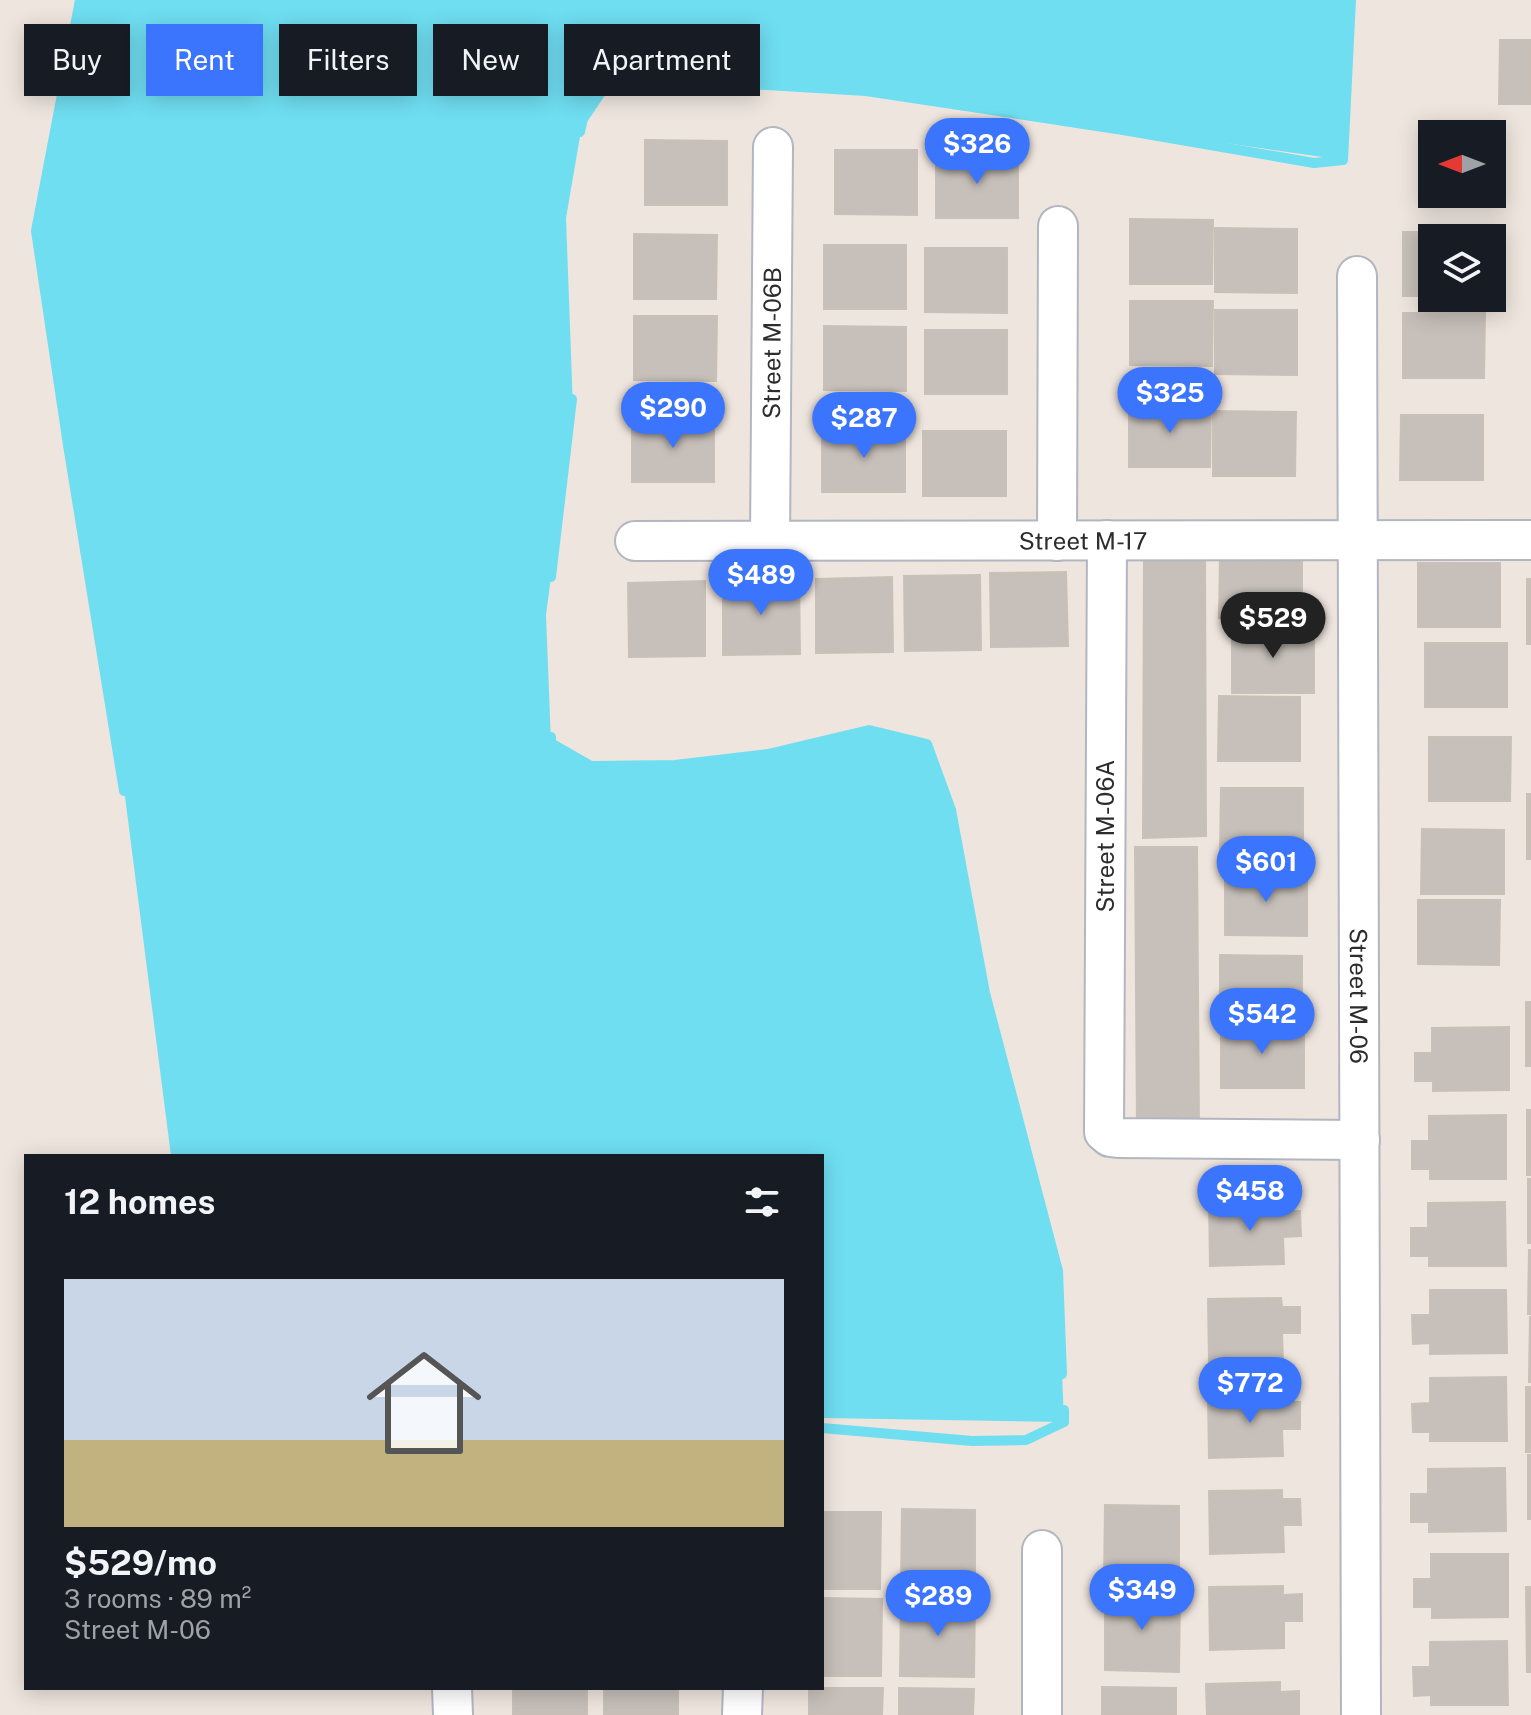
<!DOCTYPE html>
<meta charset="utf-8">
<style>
body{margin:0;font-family:"Public Sans",sans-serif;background:#20242c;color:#f1f3f6;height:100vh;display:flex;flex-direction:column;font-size:30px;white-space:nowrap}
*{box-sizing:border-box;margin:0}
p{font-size:26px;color:#9ea1a6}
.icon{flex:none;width:44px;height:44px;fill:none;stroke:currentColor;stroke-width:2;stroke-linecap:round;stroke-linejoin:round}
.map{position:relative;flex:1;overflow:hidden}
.sheet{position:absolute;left:24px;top:1154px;width:800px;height:536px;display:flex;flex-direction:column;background:#171b24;border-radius:0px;box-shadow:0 4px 20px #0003}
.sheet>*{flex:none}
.top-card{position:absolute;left:24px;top:24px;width:800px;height:72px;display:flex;gap:16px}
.needle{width:52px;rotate:270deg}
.controls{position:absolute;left:1418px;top:120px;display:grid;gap:16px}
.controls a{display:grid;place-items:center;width:88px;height:88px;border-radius:0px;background:#171b24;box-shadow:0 4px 20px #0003;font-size:40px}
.price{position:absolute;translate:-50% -68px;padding:0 18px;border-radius:28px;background:#3b75fe;color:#fff;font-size:26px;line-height:52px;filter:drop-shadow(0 2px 4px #0008)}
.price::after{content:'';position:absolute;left:50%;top:48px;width:24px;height:18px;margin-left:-12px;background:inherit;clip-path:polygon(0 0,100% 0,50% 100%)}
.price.on{background:#222;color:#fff}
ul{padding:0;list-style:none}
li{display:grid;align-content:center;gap:16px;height:424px;padding:0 40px}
li span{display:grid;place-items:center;height:248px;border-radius:0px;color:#555}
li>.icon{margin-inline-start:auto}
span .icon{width:144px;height:144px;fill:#fffc;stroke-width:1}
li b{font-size:34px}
h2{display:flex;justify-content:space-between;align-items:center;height:96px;padding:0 40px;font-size:34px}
.tag{padding:0 28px;border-radius:0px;background:#171b24;box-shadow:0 4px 20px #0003;font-size:28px;line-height:72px}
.tag.on{background:#3b75fe;color:#fff}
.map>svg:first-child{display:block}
.water{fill:#6fdef1}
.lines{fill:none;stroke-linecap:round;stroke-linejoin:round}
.stream{stroke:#6fdef1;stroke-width:10}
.building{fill:#c6bfba;stroke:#c9c1b7;stroke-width:2}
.street-casing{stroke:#b2b6c0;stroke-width:42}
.street{stroke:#fff;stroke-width:38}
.labels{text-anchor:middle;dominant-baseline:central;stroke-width:7;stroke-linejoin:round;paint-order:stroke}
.street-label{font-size:24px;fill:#2c2c2c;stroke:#fff}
</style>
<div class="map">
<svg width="1531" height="1715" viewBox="0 0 1531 1715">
<rect width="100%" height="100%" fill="#eee5de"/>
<path class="water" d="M 80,0 L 1351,0 L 1343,160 L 866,91 L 664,79 L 610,79 L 583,119 L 566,218 L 573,409 L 546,615 L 551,743 L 591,766 L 675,765 L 770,754 L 869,730 L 927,744 L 951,810 L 985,993 L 1058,1271 L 1064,1422 L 822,1418 L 822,1156 L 171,1156 L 123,781 L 36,231 Z"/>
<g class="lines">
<path class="stream" d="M 80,0 L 36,231 L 68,445 L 124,791
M 580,132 L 583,119 L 610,79 L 664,79 L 866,91 L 1123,130 L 1314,163 L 1343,160 L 1351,0
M 551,577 L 572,399
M 551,737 L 551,743 L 591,766 L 675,765 L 768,754 L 869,730 L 927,744 L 951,810 L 985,993 L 1058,1271 L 1062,1374
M 822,1428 L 972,1441 L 1026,1440 L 1064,1422 L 1064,1410"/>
</g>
<path class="building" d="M 1500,40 L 1531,40 L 1531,104 L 1499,104 Z
M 645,140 L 727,141 L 727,205 L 645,205 Z
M 835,150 L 917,150 L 917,215 L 835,214 Z
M 936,154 L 1018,154 L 1018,218 L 936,218 Z
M 1130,219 L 1213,220 L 1212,284 L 1130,284 Z
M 1215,228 L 1297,229 L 1297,293 L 1215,292 Z
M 1403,232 L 1485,232 L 1485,238 L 1432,238 L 1432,296 L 1403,296 Z
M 634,234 L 717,235 L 716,299 L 634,299 Z
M 824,245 L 906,245 L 906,309 L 824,309 Z
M 925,248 L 1007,248 L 1007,313 L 925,312 Z
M 1130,301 L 1213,301 L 1212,366 L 1130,365 Z
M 1215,310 L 1297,310 L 1297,375 L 1215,374 Z
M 1403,313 L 1485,313 L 1484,378 L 1403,378 Z
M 634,316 L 717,316 L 716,381 L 634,380 Z
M 824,326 L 906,327 L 906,391 L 824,390 Z
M 925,330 L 1007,330 L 1007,394 L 925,394 Z
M 1129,402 L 1211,403 L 1210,467 L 1129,467 Z
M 1213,411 L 1296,412 L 1295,476 L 1213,476 Z
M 1401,415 L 1483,415 L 1483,480 L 1400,480 Z
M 632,418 L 714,418 L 714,482 L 632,482 Z
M 822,428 L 905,428 L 905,492 L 822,492 Z
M 923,431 L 1006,431 L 1006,496 L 923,496 Z
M 1205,552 L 1206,836 L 1143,838 L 1144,556 Z
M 1220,554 L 1302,554 L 1302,619 L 1219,618 Z
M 1418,563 L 1500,563 L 1500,627 L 1418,627 Z
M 1066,572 L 1068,646 L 991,647 L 990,573 Z
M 980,575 L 981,650 L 905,651 L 904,576 Z
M 892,577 L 893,652 L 816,653 L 816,579 Z
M 1527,579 L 1531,579 L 1531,644 L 1527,644 Z
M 723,580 L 799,580 L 800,654 L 723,655 Z
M 705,581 L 705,656 L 629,657 L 628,583 Z
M 1232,628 L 1314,628 L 1314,693 L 1232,693 Z
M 1425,643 L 1507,643 L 1507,707 L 1425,707 Z
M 1219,696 L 1300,697 L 1300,761 L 1218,761 Z
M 1429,737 L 1511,737 L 1510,801 L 1429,801 Z
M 1221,788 L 1303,788 L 1303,852 L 1220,852 Z
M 1527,794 L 1531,794 L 1531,859 L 1527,859 Z
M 1422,829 L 1504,830 L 1504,894 L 1421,894 Z
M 1135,847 L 1197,847 L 1199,1130 L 1137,1130 Z
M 1225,871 L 1307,872 L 1307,936 L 1225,935 Z
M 1418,900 L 1500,900 L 1499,965 L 1418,964 Z
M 1220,955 L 1302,956 L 1302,1020 L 1220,1020 Z
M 1526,1002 L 1531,1002 L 1531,1066 L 1526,1066 Z
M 1221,1023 L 1304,1023 L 1304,1088 L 1221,1088 Z
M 1509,1027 L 1509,1090 L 1433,1091 L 1433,1081 L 1415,1081 L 1415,1053 L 1432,1053 L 1432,1028 Z
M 1527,1110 L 1531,1110 L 1531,1175 L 1527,1175 Z
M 1506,1115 L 1506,1179 L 1430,1179 L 1430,1169 L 1412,1169 L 1412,1141 L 1429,1141 L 1429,1116 Z
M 1528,1179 L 1531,1179 L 1531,1243 L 1528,1243 Z
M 1282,1202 L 1282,1211 L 1300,1211 L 1301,1236 L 1283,1237 L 1284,1264 L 1210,1266 L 1209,1203 Z
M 1505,1202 L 1506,1266 L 1429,1266 L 1429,1256 L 1411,1256 L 1411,1228 L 1428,1228 L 1428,1203 Z
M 1529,1250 L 1531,1250 L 1531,1314 L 1528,1314 Z
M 1430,1290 L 1506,1290 L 1507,1353 L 1430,1354 L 1430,1343 L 1413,1344 L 1412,1315 L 1430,1315 Z
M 1281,1298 L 1282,1307 L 1300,1307 L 1300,1333 L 1282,1333 L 1283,1361 L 1209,1362 L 1208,1299 Z
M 1530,1317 L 1531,1317 L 1531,1382 L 1529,1382 Z
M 1506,1377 L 1507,1441 L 1430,1441 L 1430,1432 L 1413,1432 L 1412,1404 L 1430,1403 L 1430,1378 Z
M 1526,1387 L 1531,1387 L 1531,1452 L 1526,1452 Z
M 1281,1394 L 1282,1402 L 1300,1402 L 1300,1429 L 1282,1429 L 1283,1456 L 1209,1458 L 1208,1395 Z
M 1528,1455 L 1531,1455 L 1531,1519 L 1528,1519 Z
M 1505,1468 L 1506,1531 L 1429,1532 L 1429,1522 L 1411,1522 L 1411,1494 L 1428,1494 L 1428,1469 Z
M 1282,1490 L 1282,1499 L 1300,1499 L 1301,1525 L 1283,1525 L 1284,1552 L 1210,1554 L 1209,1491 Z
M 1105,1505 L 1179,1506 L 1179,1583 L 1104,1582 Z
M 902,1509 L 975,1510 L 975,1587 L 901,1586 Z
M 822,1512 L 881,1512 L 880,1589 L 822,1589 Z
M 1431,1554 L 1508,1554 L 1508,1617 L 1432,1618 L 1432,1607 L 1414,1607 L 1414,1579 L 1431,1579 Z
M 1283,1586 L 1283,1595 L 1302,1594 L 1302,1621 L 1284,1621 L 1284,1648 L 1210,1650 L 1209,1587 Z
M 1526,1587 L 1531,1587 L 1531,1672 L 1527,1672 Z
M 1105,1594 L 1180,1594 L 1179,1672 L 1105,1670 Z
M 822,1598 L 882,1599 L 881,1676 L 822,1676 Z
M 901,1599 L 975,1600 L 974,1677 L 900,1676 Z
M 1507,1641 L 1508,1705 L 1431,1705 L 1431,1695 L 1414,1696 L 1413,1667 L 1430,1667 L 1430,1642 Z
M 1280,1682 L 1280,1692 L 1299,1691 L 1299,1715 L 1207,1715 L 1206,1684 Z
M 1102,1687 L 1176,1688 L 1176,1715 L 1102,1715 Z
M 513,1688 L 587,1688 L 587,1715 L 513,1715 Z
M 604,1688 L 678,1688 L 678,1715 L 604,1715 Z
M 809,1688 L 883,1688 L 882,1715 L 809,1715 Z
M 899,1688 L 974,1689 L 973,1715 L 899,1715 Z"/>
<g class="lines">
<defs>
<g id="street">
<path id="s1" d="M 1357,276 L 1361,1715"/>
<path d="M 1107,540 L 1104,1132 L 1110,1137 L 1118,1138 L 1360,1140"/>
<path id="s2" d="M 635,541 L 1531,540"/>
<path id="s3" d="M 770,541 L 773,147"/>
<path d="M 1057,541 L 1058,226"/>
<path d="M 1042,1550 L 1042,1715"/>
<path d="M 452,1688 L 453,1715"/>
<path d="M 742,1715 L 743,1688"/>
</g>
</defs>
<use href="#street" class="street-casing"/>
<use href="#street" class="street"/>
</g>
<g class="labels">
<g class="street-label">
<text stroke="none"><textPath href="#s3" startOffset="198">Street M-06B</textPath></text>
<text stroke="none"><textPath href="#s2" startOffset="448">Street M-17</textPath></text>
<text transform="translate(1105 836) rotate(-90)">Street M-06A</text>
<text stroke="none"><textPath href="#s1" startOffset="720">Street M-06</textPath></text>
</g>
</g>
</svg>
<div class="controls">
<a><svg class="needle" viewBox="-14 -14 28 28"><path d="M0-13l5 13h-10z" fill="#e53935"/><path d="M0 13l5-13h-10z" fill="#9ea1a6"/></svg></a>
<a><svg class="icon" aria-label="layers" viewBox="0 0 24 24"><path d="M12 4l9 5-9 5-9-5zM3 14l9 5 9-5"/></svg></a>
</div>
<b class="price" style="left:977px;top:186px">$326</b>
<b class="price" style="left:1170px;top:435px">$325</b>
<b class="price" style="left:673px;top:450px">$290</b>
<b class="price" style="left:864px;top:460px">$287</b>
<b class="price" style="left:761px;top:617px">$489</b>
<b class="price on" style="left:1273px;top:660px">$529</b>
<b class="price" style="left:1266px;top:904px">$601</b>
<b class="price" style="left:1262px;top:1056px">$542</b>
<b class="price" style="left:1250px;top:1233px">$458</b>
<b class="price" style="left:1250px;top:1425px">$772</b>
<b class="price" style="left:1142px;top:1632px">$349</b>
<b class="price" style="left:938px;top:1638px">$289</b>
<div class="top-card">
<a class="tag">Buy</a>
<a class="tag on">Rent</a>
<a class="tag">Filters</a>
<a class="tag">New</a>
<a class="tag">Apartment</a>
</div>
<section class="sheet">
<h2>12 homes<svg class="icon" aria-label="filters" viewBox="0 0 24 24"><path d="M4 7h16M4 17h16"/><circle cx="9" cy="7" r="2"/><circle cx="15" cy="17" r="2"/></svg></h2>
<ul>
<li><span style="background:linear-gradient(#c9d6e8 65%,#c2b280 0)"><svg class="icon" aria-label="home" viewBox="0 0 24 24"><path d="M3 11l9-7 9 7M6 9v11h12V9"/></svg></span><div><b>$529/mo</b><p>3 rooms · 89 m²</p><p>Street M-06</p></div></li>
</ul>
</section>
</div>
